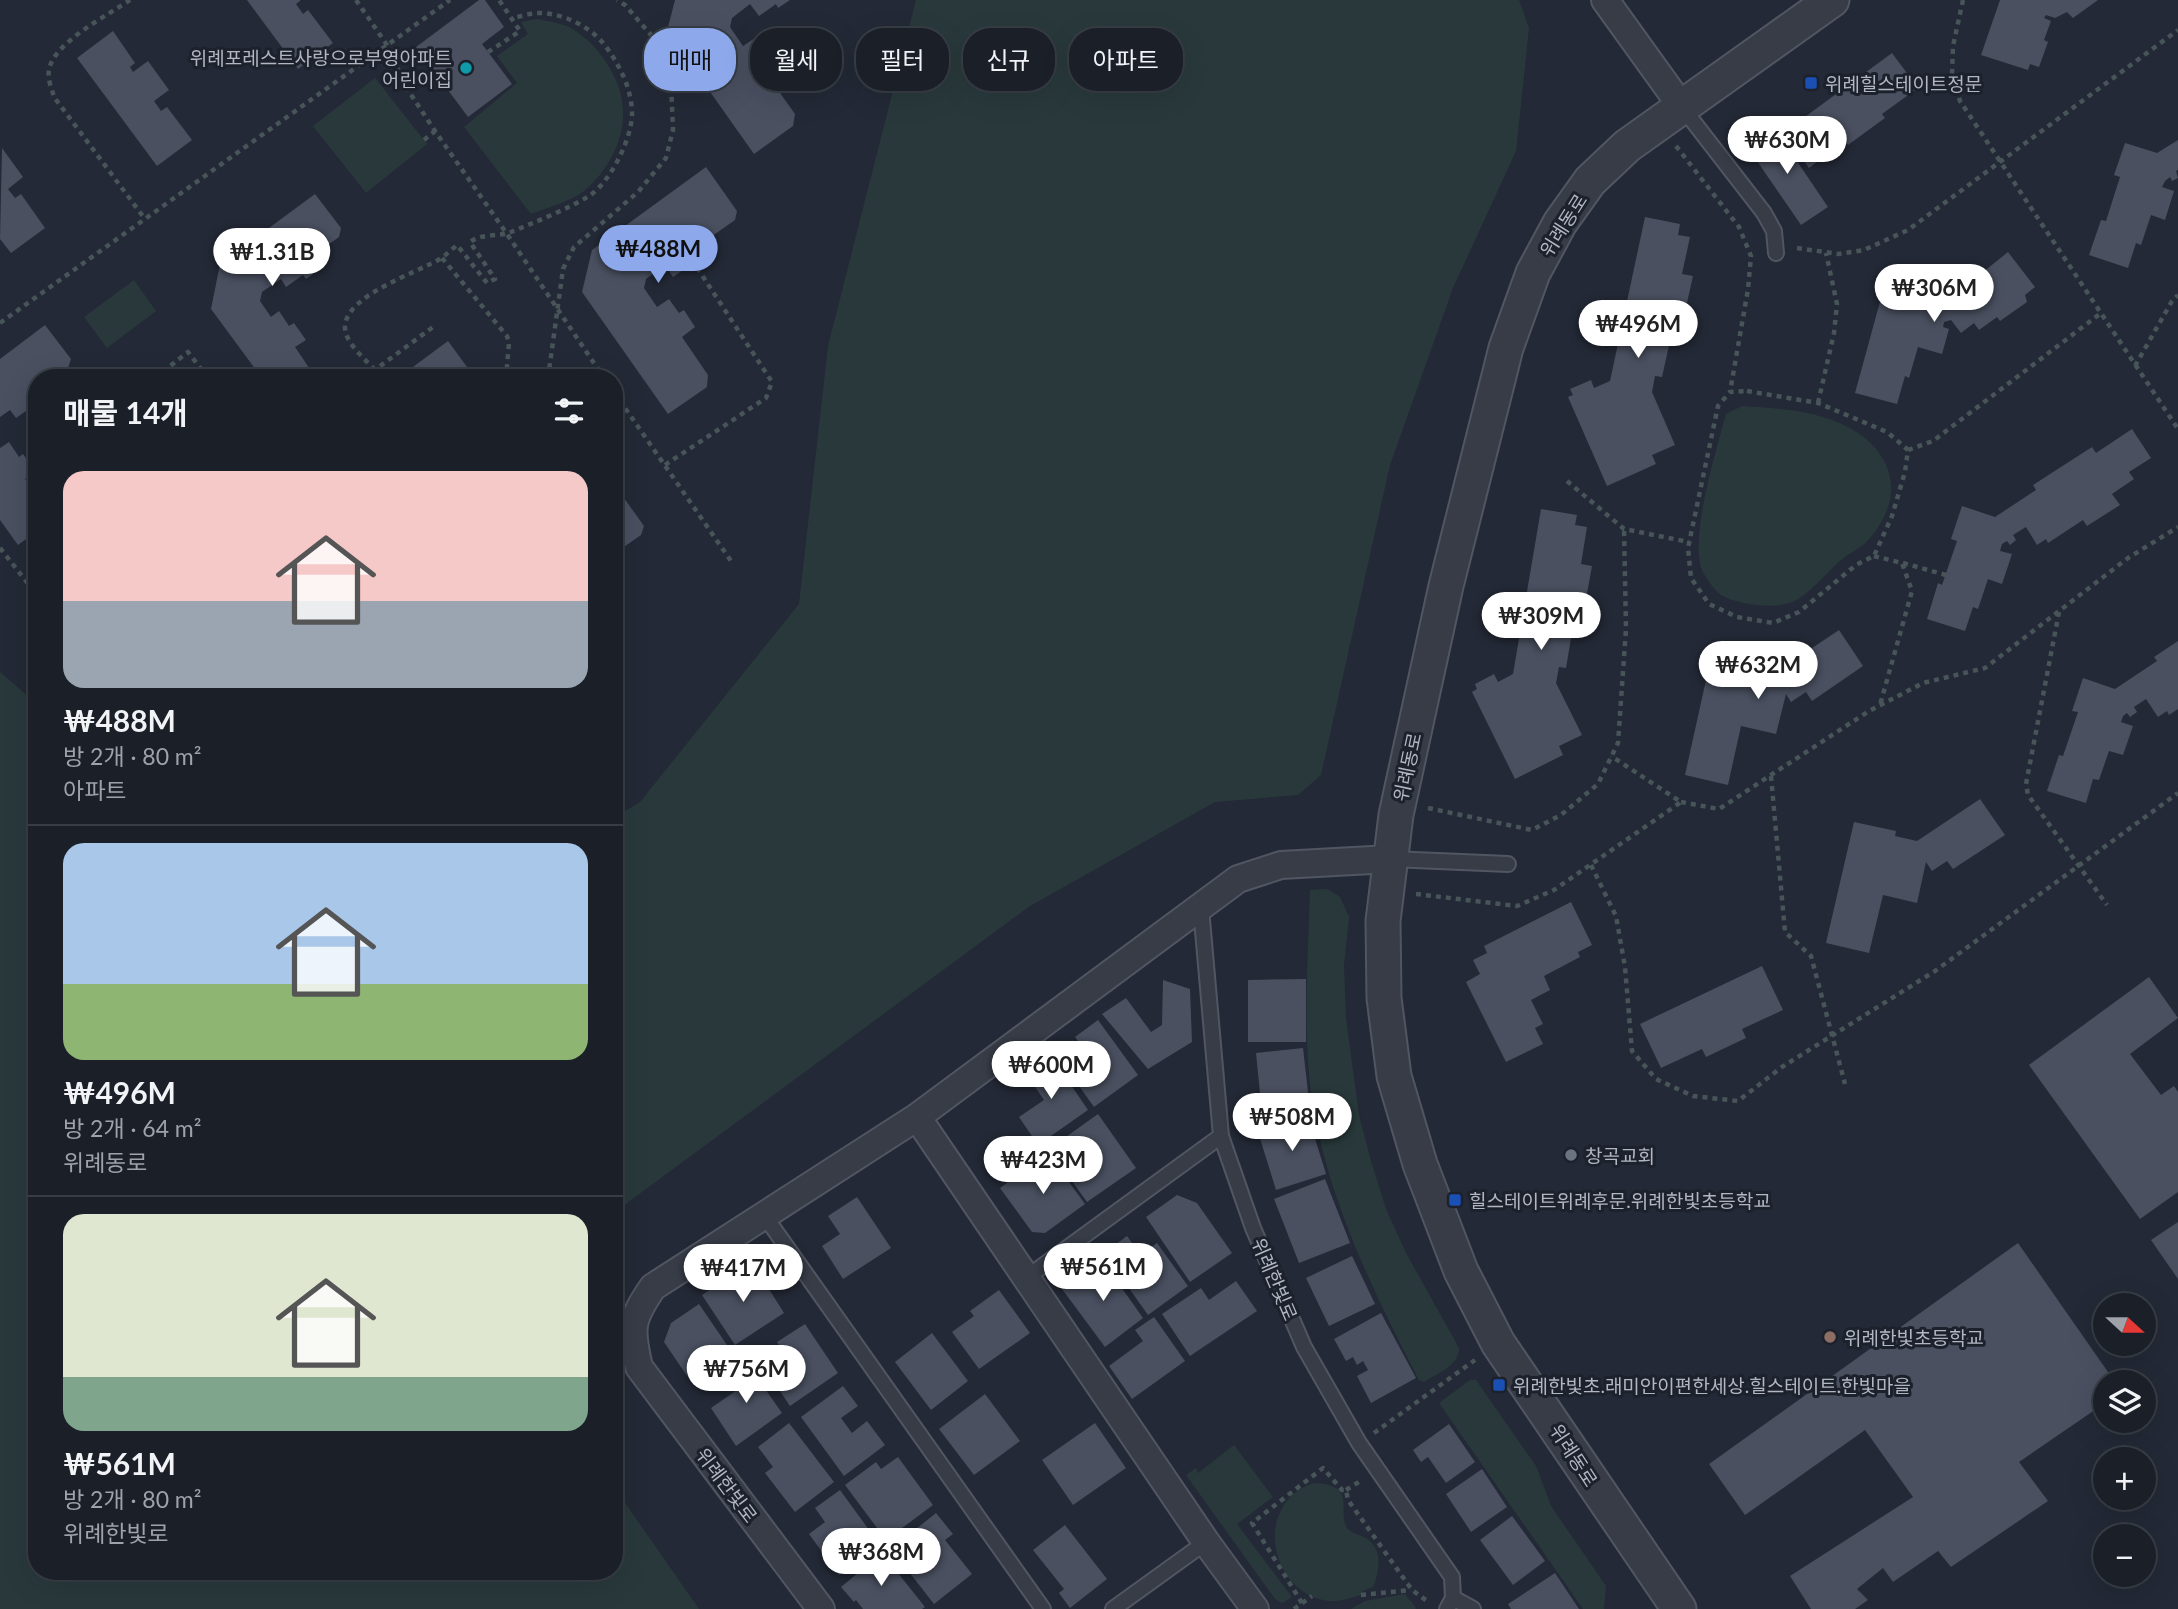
<!DOCTYPE html>
<html lang="ko">
<meta charset="utf-8">
<style>
body{margin:0;font-family:Lato,"Noto Sans KR",sans-serif;background:#272c34;color:#f1f3f6;height:100vh;display:flex;flex-direction:column;font-size:26px;white-space:nowrap}
*{box-sizing:border-box;margin:0}
p{font-size:23px;color:#9fa2a8}
.icon{flex:none;width:38px;height:38px;fill:none;stroke:currentColor;stroke-width:2;stroke-linecap:round;stroke-linejoin:round}
.map{position:relative;flex:1;overflow:hidden}
.sheet{position:absolute;left:28px;top:369px;width:595px;height:1211px;display:flex;flex-direction:column;background:#1a1f28;border-radius:28px;box-shadow:0 7px 28px #0002,0 0 0 2px #383d45}
.sheet>*{flex:none}
.banner{position:absolute;left:644px;top:28px;width:665px;height:63px;display:flex;gap:14px}
.needle{width:46px;rotate:111deg}
.controls{position:absolute;left:2093px;top:1293px;display:grid;gap:14px}
.controls a{display:grid;place-items:center;width:63px;height:63px;border-radius:50%;background:#1a1f28;box-shadow:0 7px 28px #0002,0 0 0 2px #383d45;font-size:35px}
.price{position:absolute;translate:-50% -60px;padding:0 16px;border-radius:24px;background:#fff;color:#222;font-size:23px;line-height:46px;filter:drop-shadow(0 2px 4px #0008)}
.price::after{content:'';position:absolute;left:50%;top:42px;width:21px;height:16px;margin-left:-10px;background:inherit;clip-path:polygon(0 0,100% 0,50% 100%)}
.price.current{background:#8ea9eb;color:#111}
ul{padding:0;list-style:none}
li{display:grid;align-content:center;gap:14px;height:371px;padding:0 35px}
li+li{border-top:2px solid #383d45}
li span{display:grid;place-items:center;height:217px;border-radius:21px;color:#555}
li>.icon{margin-inline-start:auto}
span .icon{width:126px;height:126px;fill:#fffc;stroke-width:1}
li b{font-size:30px}
h2{display:flex;justify-content:space-between;align-items:center;height:84px;padding:0 35px;font-size:30px}
.pill{padding:0 24px;border-radius:28px;background:#1a1f28;box-shadow:0 7px 28px #0002,0 0 0 2px #383d45;font-size:24px;line-height:63px}
.pill.current{background:#8ea9eb;color:#111}
.map>svg:first-child{display:block}
.green{fill:#29393b}
.building{fill:#4a5060}
.lines{fill:none;stroke-linecap:round;stroke-linejoin:round}
.service-casing{stroke:#515662;stroke-width:18}
.minor-casing{stroke:#515662;stroke-width:30}
.tertiary-casing{stroke:#515662;stroke-width:37}
.path{stroke:#475559;stroke-width:4.5;stroke-dasharray:5 5;stroke-linecap:butt}
.service{stroke:#373c47;stroke-width:14}
.minor{stroke:#373c47;stroke-width:26}
.tertiary{stroke:#373c47;stroke-width:33}
.culture-dot{fill:#0f9aa8;stroke:#1c212c;stroke-width:2.5}
.transit-dot{fill:#1a4fb4;stroke:#1c212c;stroke-width:2.5}
.worship-dot{fill:#6b7280;stroke:#1c212c;stroke-width:2.5}
.education-dot{fill:#8d6e63;stroke:#1c212c;stroke-width:2.5}
.labels{text-anchor:middle;dominant-baseline:central;stroke-width:6;stroke-linejoin:round;paint-order:stroke}
.poi-label{font-size:19px;fill:#b1b6c3;stroke:#1c212c;text-anchor:start}
.street-label{font-size:19px;fill:#b1b6c3;stroke:#1c212c}
</style>
<div class="map">
<svg width="2178" height="1609" viewBox="0 0 2178 1609">
<rect width="100%" height="100%" fill="#232936"/>
<path class="green" d="M 916,0 L 1519,0 L 1529,28 L 1516,151 L 1453,288 L 1390,465 L 1321,775 L 1298,795 L 1215,802 L 1030,906 L 627,1203 L 614,1216 L 614,818 L 640,802 L 799,604 L 828,346 Z
M 537,19 C 547,21 560,23 569,27 C 597,42 622,78 623,110 C 625,139 607,172 585,190 C 573,201 546,208 531,214 L 464,127 L 517,83 L 497,56 L 528,34 L 521,22 Z
M 375,78 L 427,144 L 366,193 L 313,126 Z
M 134,280 L 156,311 L 107,348 L 84,317 Z
M 1742,406 C 1769,408 1799,409 1826,418 C 1884,436 1914,486 1870,538 C 1864,546 1853,551 1845,557 C 1828,570 1816,588 1798,599 C 1780,611 1738,605 1721,595 C 1715,591 1705,577 1702,570 C 1689,538 1717,448 1726,414 Z
M 0,672 L 37,704 L 37,1572 L 614,1572 L 614,1487 L 699,1609 L 0,1609 Z
M 1327,889 L 1340,897 L 1349,917 L 1344,965 L 1346,1018 L 1359,1115 L 1371,1161 L 1386,1209 L 1406,1253 L 1459,1348 C 1459,1366 1438,1373 1424,1382 L 1419,1380 C 1374,1293 1333,1210 1314,1113 C 1302,1046 1308,959 1310,890 Z
M 1470,1380 L 1476,1380 L 1536,1466 L 1551,1506 L 1606,1586 L 1604,1609 L 1583,1609 L 1439,1403 Z
M 1234,1445 L 1273,1497 L 1237,1524 L 1292,1597 L 1282,1603 L 1275,1599 L 1186,1475 L 1196,1468 L 1198,1473 Z
M 1314,1483 C 1359,1485 1336,1510 1347,1528 C 1351,1533 1360,1535 1366,1538 C 1383,1549 1380,1571 1373,1587 L 1363,1591 L 1361,1595 C 1351,1598 1339,1602 1329,1601 C 1269,1594 1252,1503 1314,1483 Z
M 1405,1594 L 1416,1608 L 1415,1609 L 1351,1609 L 1365,1601 Z"/>
<path class="building" d="M 247,0 L 301,0 L 296,4 L 303,14 L 308,10 L 333,43 L 298,69 Z
M 479,0 L 485,0 L 504,27 L 482,44 L 512,84 L 468,117 L 416,47 Z
M 675,0 L 790,0 L 778,8 L 776,4 L 759,16 L 750,4 L 732,18 L 730,27 L 743,46 L 755,38 L 765,52 L 770,49 L 782,66 L 768,76 L 795,114 L 793,126 L 754,154 L 667,31 Z
M 2000,0 L 2098,0 L 2073,18 L 2067,12 L 2055,18 L 2046,15 L 2044,18 L 2051,21 L 2044,40 L 2048,42 L 2039,67 L 2030,64 L 2028,70 L 1981,55 Z
M 113,31 L 135,63 L 130,67 L 133,72 L 148,61 L 169,90 L 154,101 L 161,111 L 167,107 L 192,140 L 157,166 L 77,58 Z
M 1892,53 L 1918,88 L 1882,114 L 1885,118 L 1848,145 L 1845,141 L 1809,168 L 1783,133 Z
M 1773,126 L 1828,207 L 1801,225 L 1746,145 Z
M 2178,140 L 2178,170 L 2176,171 L 2178,178 L 2172,181 L 2170,177 L 2165,181 L 2162,187 L 2174,191 L 2165,220 L 2151,215 L 2141,245 L 2136,243 L 2128,268 L 2089,255 L 2101,220 L 2106,221 L 2120,177 L 2114,175 L 2125,143 L 2157,153 Z
M 2,148 L 23,177 L 8,189 L 15,198 L 21,194 L 45,228 L 11,253 L 0,239 Z
M 706,167 L 737,211 L 735,220 L 698,246 L 707,258 L 692,269 L 690,265 L 673,277 L 665,265 L 646,279 L 644,288 L 657,307 L 669,299 L 679,313 L 684,310 L 695,327 L 682,337 L 708,375 L 707,387 L 668,414 L 582,292 L 592,250 Z
M 315,194 L 341,228 L 339,237 L 311,257 L 320,269 L 306,279 L 303,275 L 286,287 L 281,279 L 262,292 L 260,301 L 271,317 L 279,311 L 289,326 L 294,323 L 306,340 L 295,347 L 316,378 L 262,378 L 211,309 L 220,264 Z
M 1645,217 L 1680,224 L 1678,235 L 1690,237 L 1682,274 L 1693,276 L 1682,325 L 1674,323 L 1662,377 L 1655,376 L 1652,392 L 1675,445 L 1652,455 L 1656,464 L 1607,486 L 1568,397 L 1573,395 L 1570,389 L 1591,380 L 1594,388 L 1610,381 Z
M 2008,252 L 2035,287 L 2025,295 L 2027,302 L 2000,321 L 1997,317 L 1979,330 L 1974,323 L 1961,333 L 1951,320 L 1944,322 L 1943,327 L 1949,329 L 1942,354 L 1918,347 L 1909,378 L 1905,376 L 1897,404 L 1855,393 L 1884,287 L 1891,289 L 1893,285 L 1930,295 L 1929,301 L 1938,303 L 1970,279 L 1972,281 Z
M 45,325 L 71,359 L 68,368 L 54,378 L 37,378 L 37,412 L 33,406 L 16,418 L 10,410 L 0,417 L 0,359 Z
M 448,341 L 473,375 L 472,378 L 398,378 Z
M 2132,429 L 2151,458 L 2129,472 L 2134,479 L 2112,494 L 2120,505 L 2087,526 L 2083,520 L 2048,543 L 2046,539 L 2037,545 L 2026,527 L 2013,535 L 2016,540 L 2010,545 L 2007,541 L 2002,544 L 2000,551 L 2012,554 L 2002,584 L 1988,579 L 1978,609 L 1973,607 L 1965,631 L 1927,619 L 1938,583 L 1942,585 L 1957,541 L 1951,539 L 1962,506 L 1995,517 L 2036,490 L 2033,485 L 2092,447 L 2096,453 Z
M 9,442 L 19,457 L 23,454 L 35,471 L 25,479 L 37,496 L 37,531 L 18,545 L 0,520 L 0,448 Z
M 614,484 L 644,526 L 641,535 L 614,554 Z
M 1541,509 L 1577,515 L 1575,525 L 1587,527 L 1581,564 L 1592,566 L 1583,615 L 1575,614 L 1566,668 L 1559,667 L 1556,683 L 1582,735 L 1559,746 L 1563,755 L 1515,779 L 1472,692 L 1477,689 L 1475,684 L 1494,674 L 1498,682 L 1513,674 Z
M 1839,630 L 1863,666 L 1812,701 L 1806,692 L 1791,702 L 1786,694 L 1776,734 L 1741,726 L 1728,785 L 1685,775 L 1712,653 L 1754,663 L 1754,667 L 1776,672 Z
M 2178,641 L 2178,709 L 2169,715 L 2167,711 L 2158,717 L 2146,699 L 2134,707 L 2137,712 L 2130,717 L 2127,713 L 2123,716 L 2121,722 L 2133,726 L 2123,755 L 2109,751 L 2099,780 L 2093,779 L 2086,803 L 2047,791 L 2059,755 L 2063,756 L 2078,712 L 2072,711 L 2083,678 L 2115,689 L 2157,661 L 2154,657 Z
M 1980,799 L 2005,835 L 1953,869 L 1947,861 L 1932,871 L 1926,862 L 1917,903 L 1883,895 L 1869,953 L 1826,943 L 1854,822 L 1896,831 L 1895,836 L 1917,841 Z
M 1571,902 L 1592,945 L 1578,952 L 1580,957 L 1544,976 L 1550,990 L 1531,1000 L 1543,1024 L 1535,1028 L 1543,1044 L 1506,1062 L 1466,982 L 1480,974 L 1473,960 L 1487,953 L 1484,946 Z
M 1762,966 L 1783,1010 L 1742,1029 L 1746,1038 L 1706,1057 L 1702,1049 L 1661,1068 L 1640,1024 Z
M 2149,977 L 2178,1018 L 2130,1054 L 2161,1095 L 2174,1086 L 2178,1092 L 2178,1192 L 2140,1219 L 2029,1065 Z
M 1306,979 L 1306,1042 L 1248,1042 L 1248,980 Z
M 1163,980 L 1190,989 L 1192,1042 L 1148,1069 L 1102,1014 L 1126,998 L 1151,1032 L 1162,1025 Z
M 1098,1020 L 1138,1075 L 1094,1107 L 1064,1065 L 1085,1050 L 1075,1037 Z
M 1303,1048 L 1310,1109 L 1262,1113 L 1256,1053 Z
M 1050,1054 L 1088,1110 L 1038,1145 L 1019,1117 L 1044,1100 L 1025,1072 Z
M 1098,1114 L 1136,1168 L 1087,1202 L 1049,1149 Z
M 1308,1116 L 1326,1174 L 1276,1190 L 1258,1132 Z
M 1048,1153 L 1085,1204 L 1045,1233 L 1032,1232 L 1000,1188 Z
M 1325,1179 L 1350,1243 L 1299,1263 L 1274,1199 Z
M 1177,1195 L 1197,1203 L 1232,1253 L 1190,1282 L 1146,1217 Z
M 857,1197 L 891,1248 L 843,1279 L 822,1246 L 840,1234 L 828,1216 Z
M 2178,1222 L 2178,1279 L 2151,1240 Z
M 1127,1236 L 1141,1255 L 1157,1243 L 1188,1286 L 1148,1315 L 1104,1253 Z
M 2018,1243 L 2115,1382 L 2105,1382 L 2105,1403 L 2019,1462 L 2048,1501 L 1951,1567 L 1938,1551 L 1893,1582 L 1883,1568 L 1857,1589 L 1868,1600 L 1855,1609 L 1811,1609 L 1790,1576 L 1913,1497 L 1865,1430 L 1745,1515 L 1709,1464 Z
M 1352,1256 L 1375,1304 L 1329,1326 L 1306,1278 Z
M 1102,1260 L 1143,1318 L 1105,1347 L 1062,1289 Z
M 752,1262 L 784,1313 L 735,1345 L 702,1295 Z
M 1236,1281 L 1257,1311 L 1190,1356 L 1162,1314 L 1201,1288 L 1209,1300 Z
M 999,1290 L 1030,1333 L 979,1369 L 952,1332 L 974,1316 L 970,1311 Z
M 699,1304 L 729,1348 L 687,1376 L 664,1342 L 671,1323 Z
M 1381,1313 L 1416,1378 L 1371,1403 L 1357,1376 L 1368,1370 L 1363,1361 L 1357,1365 L 1353,1357 L 1346,1361 L 1334,1339 Z
M 1154,1317 L 1185,1361 L 1132,1399 L 1109,1366 L 1143,1341 L 1135,1330 Z
M 805,1324 L 838,1373 L 790,1406 L 772,1379 L 787,1368 L 790,1373 L 795,1369 L 777,1342 Z
M 932,1333 L 968,1381 L 931,1410 L 895,1362 Z
M 744,1359 L 782,1413 L 736,1446 L 711,1408 L 740,1388 L 727,1370 Z
M 843,1386 L 858,1406 L 841,1418 L 852,1433 L 867,1421 L 885,1445 L 844,1476 L 801,1417 Z
M 985,1394 L 1020,1441 L 974,1475 L 939,1429 Z
M 789,1423 L 834,1482 L 795,1512 L 765,1473 L 773,1467 L 758,1447 Z
M 1095,1423 L 1126,1468 L 1073,1505 L 1042,1460 Z
M 1449,1424 L 1475,1462 L 1446,1483 L 1428,1457 L 1421,1462 L 1413,1450 Z
M 898,1457 L 933,1505 L 886,1540 L 845,1485 L 876,1462 L 881,1469 Z
M 1482,1469 L 1507,1507 L 1471,1532 L 1446,1494 Z
M 840,1490 L 880,1545 L 839,1575 L 809,1534 L 825,1522 L 815,1508 Z
M 936,1513 L 953,1534 L 945,1540 L 972,1574 L 934,1604 L 891,1549 Z
M 1512,1516 L 1545,1561 L 1513,1585 L 1480,1540 Z
M 1065,1525 L 1107,1579 L 1070,1608 L 1059,1593 L 1064,1589 L 1033,1550 Z
M 882,1553 L 925,1607 L 922,1609 L 863,1609 L 856,1600 L 854,1602 L 841,1587 Z
M 1555,1573 L 1579,1609 L 1511,1609 L 1508,1604 Z"/>
<g class="lines">
<defs>
<path id="service" d="M 1682,107 L 1764,213 L 1774,231 L 1776,253
M 1391,859 L 1508,864
M 1201,908 L 1221,1136 L 1253,1228 L 1304,1347 L 1359,1443 L 1452,1577 L 1453,1598 L 1447,1609
M 764,1215 L 1043,1609
M 1026,1278 L 1221,1136
M 1453,1598 L 1473,1609
M 1113,1609 L 1206,1542"/>
<path id="minor" d="M 1605,0 L 1682,107
M 917,1117 L 1206,1542 L 1255,1609
M 821,1609 L 639,1367 C 630,1329 630,1320 653,1287 L 917,1117 L 1238,879 L 1281,865 L 1390,859"/>
<path id="tertiary" d="M 1679,1609 L 1498,1343 L 1461,1271 L 1420,1164 L 1394,1076 L 1384,998 L 1383,921 L 1396,815 L 1446,586 L 1506,348 L 1533,273 L 1560,223 L 1590,181 L 1627,146 L 1832,0"/>
</defs>
<use href="#service" class="service-casing"/>
<use href="#minor" class="minor-casing"/>
<use href="#tertiary" class="tertiary-casing"/>
<path class="path" d="M 130,0 C 108,15 53,43 49,70 C 47,79 52,89 54,97 L 145,219
M 356,0 L 387,45 L 406,87 L 435,131 L 507,234 L 604,378
M 1963,0 L 1953,46 L 1952,74 L 1960,101 L 2178,429
M 488,52 L 520,31 L 499,0
M 424,140 L 435,131
M 1676,146 L 1739,227 L 1751,256 L 1748,289 L 1730,392
M 1797,248 L 1838,254 L 1864,250 L 1908,230 L 2178,30
M 442,258 L 507,336 L 509,343 L 506,378
M 0,323 L 450,0
M 2135,366 L 2172,301 L 2178,295
M 375,370 C 365,359 344,342 345,326 C 347,295 416,273 440,259 C 446,255 451,250 457,245 L 487,283 L 495,279 L 470,242 C 482,233 498,237 511,232 C 533,223 570,208 589,196 C 610,183 633,137 632,112 C 631,88 621,68 607,48 C 592,27 564,13 538,13 C 529,13 520,17 512,18
M 155,378 L 188,352 L 208,378
M 364,378 L 433,327
M 548,378 L 563,269 L 574,247 L 638,192 L 666,158 L 673,130 L 671,82 L 658,43 L 625,5 L 617,0
M 1747,391 L 1818,403 L 1887,432 L 1908,450 L 1905,472 L 1892,516 L 1874,556 L 1856,565 L 1799,612 L 1773,623 L 1737,617 L 1709,604 L 1691,578 L 1688,548 L 1718,406 L 1730,392 Z
M 614,392 L 731,561
M 1818,403 L 1834,333 L 1837,304 L 1826,253
M 1908,450 L 1933,441 L 2101,313
M 665,465 L 766,398 L 772,382 L 696,266
M 1567,481 L 1624,529 L 1689,542
M 0,548 L 37,595
M 1874,556 L 1902,563 L 1912,591 L 1880,705
M 1903,563 L 1946,575
M 2059,612 L 2026,784 L 2028,795 L 2107,905
M 1771,776 L 1785,932 L 1811,956 L 1845,1084
M 1681,802 L 1719,809 L 1869,711 L 1923,683 L 1985,668 L 2128,558 L 2178,527
M 1428,808 L 1532,830 L 1561,815 L 1598,784 L 1618,743 L 1626,629 L 1624,529
M 1591,865 L 1616,916 L 1625,967 L 1632,1051 L 1656,1079 L 1693,1096 L 1738,1101 L 1782,1067 L 1935,971 L 2178,793
M 1416,894 L 1517,906 L 1554,890 L 1681,802 L 1611,756
M 1374,1433 L 1475,1360
M 1346,1490 L 1362,1480
M 1361,1595 L 1411,1590
M 1302,1603 L 1252,1523 L 1323,1468 L 1342,1490 L 1346,1490 L 1348,1500 L 1412,1590 L 1427,1601
M 1294,1609 L 1312,1596"/>
<use href="#service" class="service"/>
<use href="#minor" class="minor"/>
<use href="#tertiary" class="tertiary"/>
</g>
<circle class="culture-dot" cx="466" cy="68" r="7"/>
<g class="transit-dot">
<rect x="1804" y="76" width="14" height="14" rx="3.5"/>
<rect x="1448" y="1193" width="14" height="14" rx="3.5"/>
<rect x="1492" y="1378" width="14" height="14" rx="3.5"/>
</g>
<circle class="worship-dot" cx="1571" cy="1155" r="7"/>
<circle class="education-dot" cx="1830" cy="1337" r="7"/>
<g class="labels">
<g class="poi-label">
<text x="452" y="57" text-anchor="end">위례포레스트사랑으로부영아파트<tspan x="452" dy="22">어린이집</tspan></text>
<text x="1825" y="83">위례힐스테이트정문</text>
<text x="1585" y="1155">창곡교회</text>
<text x="1469" y="1200">힐스테이트위례후문.위례한빛초등학교</text>
<text x="1844" y="1337">위례한빛초등학교</text>
<text x="1513" y="1385">위례한빛초.래미안이편한세상.힐스테이트.한빛마을</text>
</g>
<g class="street-label">
<text transform="translate(1563 225) rotate(-58)">위례동로</text>
<text transform="translate(1407 767) rotate(-78)">위례동로</text>
<text transform="translate(1275 1279) rotate(67)">위례한빛로</text>
<text transform="translate(1574 1455) rotate(57)">위례동로</text>
<text transform="translate(727 1485) rotate(53)">위례한빛로</text>
</g>
</g>
</svg>
<div class="controls">
<a><svg class="needle" viewBox="-14 -14 28 28"><path d="M0-13l5 13h-10z" fill="#e53935"/><path d="M0 13l5-13h-10z" fill="#9fa2a8"/></svg></a>
<a><svg class="icon" aria-label="layers" viewBox="0 0 24 24"><path d="M12 4l9 5-9 5-9-5zM3 14l9 5 9-5"/></svg></a>
<a>+</a>
<a>−</a>
</div>
<b class="price" style="left:1787px;top:176px">₩630M</b>
<b class="price current" style="left:658px;top:285px">₩488M</b>
<b class="price" style="left:272px;top:288px">₩1.31B</b>
<b class="price" style="left:1934px;top:324px">₩306M</b>
<b class="price" style="left:1638px;top:360px">₩496M</b>
<b class="price" style="left:1541px;top:652px">₩309M</b>
<b class="price" style="left:1758px;top:701px">₩632M</b>
<b class="price" style="left:1051px;top:1101px">₩600M</b>
<b class="price" style="left:1292px;top:1153px">₩508M</b>
<b class="price" style="left:1043px;top:1196px">₩423M</b>
<b class="price" style="left:1103px;top:1303px">₩561M</b>
<b class="price" style="left:743px;top:1304px">₩417M</b>
<b class="price" style="left:746px;top:1405px">₩756M</b>
<b class="price" style="left:881px;top:1588px">₩368M</b>
<div class="banner">
<a class="pill current">매매</a>
<a class="pill">월세</a>
<a class="pill">필터</a>
<a class="pill">신규</a>
<a class="pill">아파트</a>
</div>
<section class="sheet">
<h2>매물 14개<svg class="icon" aria-label="filters" viewBox="0 0 24 24"><path d="M4 7h16M4 17h16"/><circle cx="9" cy="7" r="2"/><circle cx="15" cy="17" r="2"/></svg></h2>
<ul>
<li><span style="background:linear-gradient(#f6c9c9 60%,#9aa5b1 0)"><svg class="icon" aria-label="home" viewBox="0 0 24 24"><path d="M3 11l9-7 9 7M6 9v11h12V9"/></svg></span><div><b>₩488M</b><p>방 2개 · 80 m²</p><p>아파트</p></div></li>
<li><span style="background:linear-gradient(#a9c7e8 65%,#8fb573 0)"><svg class="icon" aria-label="home" viewBox="0 0 24 24"><path d="M3 11l9-7 9 7M6 9v11h12V9"/></svg></span><div><b>₩496M</b><p>방 2개 · 64 m²</p><p>위례동로</p></div></li>
<li><span style="background:linear-gradient(#dfe7d0 75%,#7fa58c 0)"><svg class="icon" aria-label="home" viewBox="0 0 24 24"><path d="M3 11l9-7 9 7M6 9v11h12V9"/></svg></span><div><b>₩561M</b><p>방 2개 · 80 m²</p><p>위례한빛로</p></div></li>
</ul>
</section>
</div>
